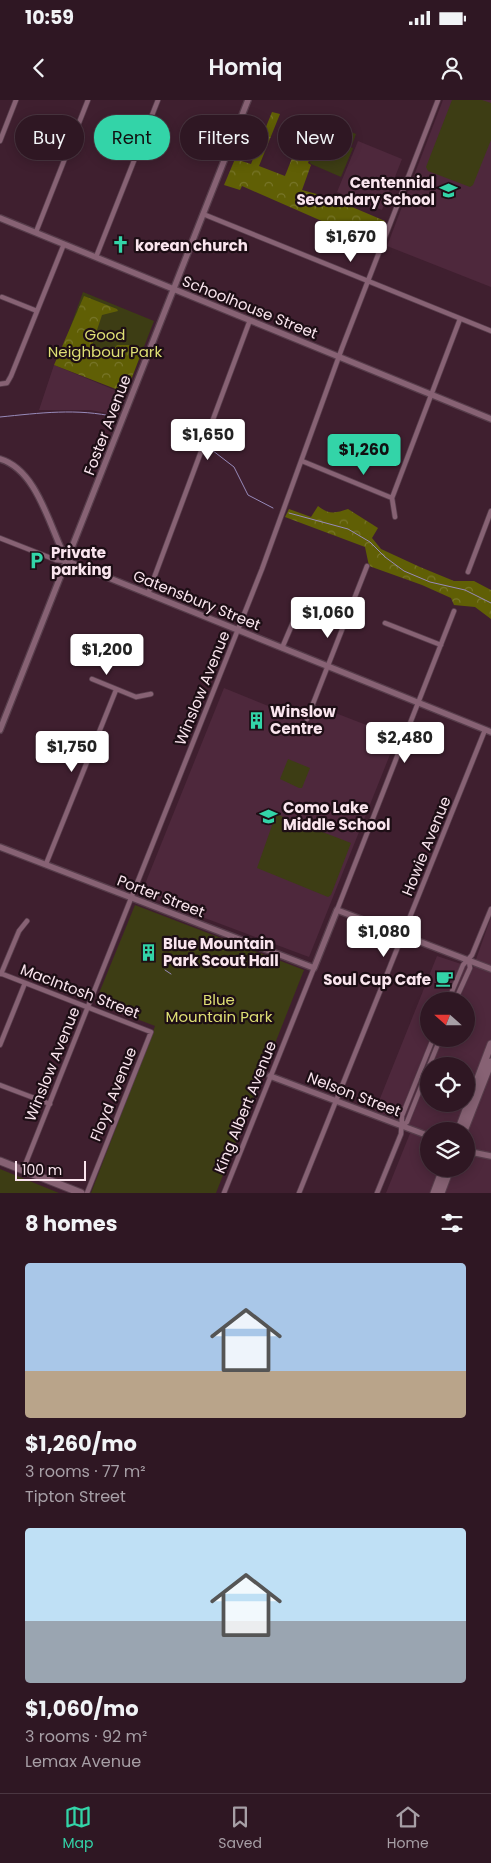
<!DOCTYPE html>
<meta charset="utf-8">
<style>
body{margin:0;font-family:Poppins,sans-serif;background:#3b2430;color:#f1f3f6;height:100vh;display:flex;flex-direction:column;font-size:19px;white-space:nowrap}
*{box-sizing:border-box;margin:0}
p{font-size:16px;color:#a79fa6}
.icon{flex:none;width:28px;height:28px;fill:none;stroke:currentColor;stroke-width:2;stroke-linecap:round;stroke-linejoin:round}
.map{position:relative;height:1093px;overflow:hidden}
.drawer{display:flex;flex-direction:column;background:#2f1723;flex:1}
.drawer>*{flex:none}
.banner{position:absolute;left:15px;top:15px;width:461px;height:45px;display:flex;gap:10px}
.needle{width:32px;rotate:291deg}
.buttons{position:absolute;left:420px;top:892px;display:grid;gap:10px}
.buttons a{display:grid;place-items:center;width:55px;height:55px;border-radius:50%;background:#2f1723;box-shadow:0 2px 12px #0003,0 0 0 1px #4a3641;font-size:25px}
.scale{position:absolute;left:15px;bottom:12px;width:71px;box-sizing:border-box;padding-left:5px;border:2px solid #fae5ee;border-top:0;font-size:14px;line-height:18px;white-space:nowrap;color:#fae5ee;-webkit-text-stroke:4px #1d0e15;paint-order:stroke}
.price{position:absolute;translate:-50% -42px;padding:0 11px;border-radius:5px;background:#fff;color:#222;font-size:16px;line-height:32px;filter:drop-shadow(0 1px 2px #0008)}
.price::after{content:'';position:absolute;left:50%;top:30px;width:15px;height:11px;margin-left:-8px;background:inherit;clip-path:polygon(0 0,100% 0,50% 100%)}
.price.current{background:#33d4a8;color:#111}
ul{padding:0;list-style:none}
li{display:grid;align-content:center;gap:10px;height:265px;padding:0 25px}
li span{display:grid;place-items:center;height:155px;border-radius:5px;color:#555}
li>.icon{margin-inline-start:auto}
span .icon{width:90px;height:90px;fill:#fffc;stroke-width:1}
li b{font-size:21px}
h2{display:flex;justify-content:space-between;align-items:center;height:60px;padding:0 25px;font-size:21px}
.tag{padding:0 18px;border-radius:22px;background:#2f1723;box-shadow:0 2px 12px #0003,0 0 0 1px #4a3641;font-size:18px;line-height:45px}
.tag.current{background:#33d4a8;color:#111}
.status{display:flex;justify-content:space-between;align-items:center;height:35px;padding:0 25px;background:#2f1723;direction:ltr}
.status svg{height:14px;fill:currentColor}
header{display:flex;justify-content:space-between;align-items:center;height:65px;padding:0 25px;background:#2f1723;font-size:22px;font-weight:600}
.tab-bar{display:flex;justify-content:space-around;align-items:center;height:70px;border-top:1px solid #4a3641;background:#2f1723;font-size:14px;color:#a79fa6}
.tab-bar a{display:grid;justify-items:center;gap:2px}
.tab-bar .current{color:#33d4a8}
.map>svg:first-child{display:block}
.built{fill:#4e283c;fill-rule:evenodd}
.green{fill:#3d3d14}
.forest{fill:url(#forest-crowns)}
.lines{fill:none;stroke-linecap:round;stroke-linejoin:round}
.stream{stroke:#978aba;stroke-width:1}
.minor-casing{stroke:#573d4b;stroke-width:6}
.tertiary-casing{stroke:#573d4b;stroke-width:8}
.secondary-casing{stroke:#573d4b;stroke-width:9}
.minor{stroke:#876274;stroke-width:4.5}
.tertiary{stroke:#876274;stroke-width:5.5}
.secondary{stroke:#876274;stroke-width:7}
.labels{text-anchor:middle;dominant-baseline:central;stroke-width:4.5;stroke-linejoin:round;paint-order:stroke}
.poi-label{font-size:15px;font-weight:bold;fill:#fae5ee;stroke:#1d0e15;text-anchor:start}
.street-label{font-size:15px;fill:#fae5ee;stroke:#1d0e15}
.park-label{font-size:15px;fill:#dedf74;stroke:#1d0e15}
</style>
<div class="status"><b>10:59</b><svg viewBox="0 0 49 12"><path d="M0 12V9h3v3zM5 12V6h3v6zM10 12V3h3v9zM15 12V0h3v12zM26 1h20v11H26zM47 4h2v5h-2z"/></svg></div>
<header><svg class="icon" aria-label="back" viewBox="0 0 24 24"><path d="M15 5l-7 7 7 7"/></svg>Homiq<svg class="icon" aria-label="person" viewBox="0 0 24 24"><circle cx="12" cy="8" r="4"/><path d="M4 21q1-7 8-7t8 7"/></svg></header>
<div class="map">
<svg width="491" height="1093" viewBox="0 0 491 1093">
<defs>
<pattern id="forest-crowns" width="20" height="18" patternUnits="userSpaceOnUse" patternTransform="scale(1.25)"><rect width="20" height="18" fill="#605f05"/><path d="M2 6a3 3 0 1 1 6 0M12 15a3 3 0 1 1 6 0" fill="none" stroke="#78762a"/></pattern>
</defs>
<rect width="100%" height="100%" fill="#3f1f2f"/>
<path class="built" d="M 443,0 L 491,0 L 491,187 L 387,146 Z
M 358,41 L 402,59 L 382,110 L 337,92 Z
M 54,265 L 127,295 L 118,315 L 90,310 L 39,310 Z
M 224,588 L 308,622 L 315,605 L 397,637 L 309,857 L 141,794 Z
M 491,817 L 491,1093 L 386,1093 L 413,1026 L 375,1011 L 437,856 L 473,868 ZM 429,901 L 466,901 L 466,939 L 429,939 ZM 429,966 L 466,966 L 466,1004 L 429,1004 ZM 429,1031 L 466,1031 L 466,1069 L 429,1069 Z"/>
<path class="green" d="M 452,0 L 482,0 L 491,3 L 491,40 L 473,85 L 470,87 L 428,71 L 426,67 Z
M 325,22 L 356,34 L 352,45 L 321,32 Z
M 316,33 L 353,48 L 341,77 L 311,64 L 309,61 L 313,53 L 308,51 Z
M 83,192 L 154,221 L 126,293 L 57,264 Z
M 288,659 L 310,668 L 302,688 L 299,688 L 280,679 Z
M 276,714 L 351,743 L 331,795 L 328,797 L 257,768 Z
M 135,805 L 304,870 L 216,1093 L 91,1093 L 155,926 L 95,903 Z
M 0,1069 L 59,1093 L 0,1093 Z"/>
<path class="forest" d="M 272,12 L 280,14 L 259,66 L 285,76 L 305,25 L 315,29 L 307,52 L 311,55 L 308,63 L 311,65 L 302,90 L 331,98 L 385,121 L 379,138 L 344,123 L 340,129 L 242,86 L 240,90 L 224,85 L 235,59 L 251,64 Z
M 84,196 L 117,209 L 118,211 L 102,215 L 92,245 L 97,250 L 111,253 L 117,245 L 130,245 L 142,251 L 126,293 L 54,265 Z
M 318,406 C 329,415 336,413 348,409 L 378,428 L 372,438 L 381,449 L 420,467 L 454,481 L 474,481 L 491,490 L 491,519 L 475,507 L 454,505 L 451,498 L 422,485 L 369,466 L 365,447 L 285,417 L 289,409 L 311,417 Z"/>
<g class="lines">
<path class="stream" d="M 0,317 C 40,313 77,308 116,317
M 208,347 L 234,367 L 248,395 L 273,408
M 289,413 L 348,429 L 370,442 L 385,457 L 404,471 L 430,482 L 465,490 L 491,503
M 165,870 L 171,874"/>
<defs>
<path id="minor" d="M 0,41 L 16,0
M 203,114 L 491,231
M 36,132 L 88,0
M 96,157 L 158,0
M 2,197 L 37,211
M 0,284 L 7,283 L 11,276 L 64,144
M 302,361 L 392,398 L 395,417
M 392,398 L 460,219
M 0,438 L 56,460 L 67,461
M 468,472 L 491,411
M 148,494 L 250,220
M 385,523 L 441,545
M 282,548 L 297,513
M 92,579 L 136,597 L 151,594
M 307,619 L 367,466
M 46,764 L 116,590
M 337,810 L 454,511
M 0,873 L 151,932 L 87,1093
M 1,874 L 19,831 L 27,821
M 448,901 L 463,865 L 472,855 L 491,809
M 455,901 L 470,868 L 469,861
M 0,945 L 25,883
M 429,966 L 440,939
M 0,985 L 50,1004
M 402,1026 L 407,1022 L 429,967
M 23,1070 L 262,469 L 342,248 L 438,0
M 224,1093 L 314,868
M 299,1093 L 485,630
M 377,1093 L 401,1034 L 402,1016 L 433,939"/>
<path id="tertiary" d="M 0,118 L 491,319
M 0,359 C 38,370 50,429 67,461 L 491,632
M 0,630 L 248,0
M 0,747 L 314,868 L 337,810 L 491,869
M 270,976 L 429,1036
M 466,1051 L 491,1056"/>
<path id="secondary" d="M 458,1031 L 491,944
M 464,1031 L 491,962
M 0,1061 L 81,1093
M 434,1093 L 443,1069
M 441,1093 L 450,1069"/>
</defs>
<use href="#minor" class="minor-casing"/>
<use href="#tertiary" class="tertiary-casing"/>
<use href="#secondary" class="secondary-casing"/>
<use href="#minor" class="minor"/>
<use href="#tertiary" class="tertiary"/>
<use href="#secondary" class="secondary"/>
</g>
<defs>
<symbol id="school-bare" viewBox="-9 -9 18 18"><path d="M0-5L7-2L0 1L-7-2ZM-4 1L0 2.5L4 1V4Q0 6-4 4Z" fill="#33d4a8" stroke="#1d0e15" stroke-width="2.5" paint-order="stroke"/></symbol>
<symbol id="church-bare" viewBox="-9 -9 18 18"><path d="M-1.2-6h2.4v3.5h3.3v2.4h-3.3V6h-2.4V-.1h-3.3v-2.4h3.3Z" fill="#33d4a8" stroke="#1d0e15" stroke-width="2.5" paint-order="stroke"/></symbol>
<symbol id="parking-bare" viewBox="-9 -9 18 18"><path d="M-3.5-5.5H1a3.5 3.5 0 0 1 0 7H-1V5.5H-3.5ZM-1-3.4V-.6H.8a1.4 1.4 0 0 0 0-2.8Z" fill="#33d4a8" stroke="#1d0e15" stroke-width="2.5" paint-order="stroke"/></symbol>
<symbol id="building-bare" viewBox="-9 -9 18 18"><path d="M-4-6H4V6H1V3H-1V6H-4ZM-2.5-4.3h1.7v1.8h-1.7ZM.8-4.3h1.7v1.8H.8ZM-2.5-1h1.7V.8h-1.7ZM.8-1h1.7V.8H.8Z" fill="#33d4a8" stroke="#1d0e15" stroke-width="2.5" paint-order="stroke"/></symbol>
<symbol id="cafe-bare" viewBox="-9 -9 18 18"><path d="M-5.5-4.5H6V0H3Q3 3.5 0 3.5H-2.5Q-5.5 3.5-5.5 0ZM3-3.2v2h1.7v-2ZM-6 4.5H4V6H-6Z" fill="#33d4a8" stroke="#1d0e15" stroke-width="2.5" paint-order="stroke"/></symbol>
</defs>
<g fill-rule="evenodd">
<use href="#school-bare" x="436" y="78" width="25" height="25"/>
<use href="#church-bare" x="108" y="132" width="25" height="25"/>
<use href="#parking-bare" x="24" y="448" width="25" height="25"/>
<use href="#building-bare" x="244" y="608" width="25" height="25"/>
<use href="#school-bare" x="256" y="704" width="25" height="25"/>
<use href="#building-bare" x="136" y="840" width="25" height="25"/>
<use href="#cafe-bare" x="432" y="866" width="25" height="25"/>
</g>
<g class="labels">
<g class="poi-label">
<text x="435" y="82" text-anchor="end">Centennial<tspan x="435" dy="17">Secondary School</tspan></text>
<text x="135" y="145">korean church</text>
<text x="51" y="452">Private<tspan x="51" dy="17">parking</tspan></text>
<text x="270" y="611">Winslow<tspan x="270" dy="17">Centre</tspan></text>
<text x="283" y="707">Como Lake<tspan x="283" dy="17">Middle School</tspan></text>
<text x="163" y="843">Blue Mountain<tspan x="163" dy="17">Park Scout Hall</tspan></text>
<text x="431" y="879" text-anchor="end">Soul Cup Cafe</text>
</g>
<g class="street-label">
<text transform="translate(250 207) rotate(22)">Schoolhouse Street</text>
<text transform="translate(107 325) rotate(-69)">Foster Avenue</text>
<text transform="translate(197 500) rotate(22)">Gatensbury Street</text>
<text transform="translate(202 588) rotate(-68)">Winslow Avenue</text>
<text transform="translate(426 746) rotate(-68)">Howie Avenue</text>
<text transform="translate(161 796) rotate(21)">Porter Street</text>
<text transform="translate(80 891) rotate(21)">MacIntosh Street</text>
<text transform="translate(52 964) rotate(-68)">Winslow Avenue</text>
<text transform="translate(113 994) rotate(-68)">Floyd Avenue</text>
<text transform="translate(354 994) rotate(21)">Nelson Street</text>
<text transform="translate(245 1007) rotate(-68)">King Albert Avenue</text>
</g>
<g class="park-label">
<text x="105" y="234">Good<tspan x="105" dy="17">Neighbour Park</tspan></text>
<text x="219" y="899">Blue<tspan x="219" dy="17">Mountain Park</tspan></text>
</g>
</g>
</svg>
<div class="buttons">
<a><svg class="needle" viewBox="-14 -14 28 28"><path d="M0-13l5 13h-10z" fill="#e53935"/><path d="M0 13l5-13h-10z" fill="#a79fa6"/></svg></a>
<a><svg class="icon" aria-label="locate" viewBox="0 0 24 24"><circle cx="12" cy="12" r="6"/><path d="M12 2v4M12 18v4M2 12h4M18 12h4"/></svg></a>
<a><svg class="icon" aria-label="layers" viewBox="0 0 24 24"><path d="M12 4l9 5-9 5-9-5zM3 14l9 5 9-5"/></svg></a>
</div>
<div class="scale">100 m</div>
<b class="price" style="left:351px;top:163px">$1,670</b>
<b class="price" style="left:208px;top:361px">$1,650</b>
<b class="price current" style="left:364px;top:376px">$1,260</b>
<b class="price" style="left:328px;top:539px">$1,060</b>
<b class="price" style="left:107px;top:576px">$1,200</b>
<b class="price" style="left:405px;top:664px">$2,480</b>
<b class="price" style="left:72px;top:673px">$1,750</b>
<b class="price" style="left:384px;top:858px">$1,080</b>
<div class="banner">
<a class="tag">Buy</a>
<a class="tag current">Rent</a>
<a class="tag">Filters</a>
<a class="tag">New</a>
</div>
</div>
<section class="drawer">
<h2>8 homes<svg class="icon" aria-label="filters" viewBox="0 0 24 24"><path d="M4 7h16M4 17h16"/><circle cx="9" cy="7" r="2"/><circle cx="15" cy="17" r="2"/></svg></h2>
<ul>
<li><span style="background:linear-gradient(#a9c7e8 70%,#b9a48a 0)"><svg class="icon" aria-label="home" viewBox="0 0 24 24"><path d="M3 11l9-7 9 7M6 9v11h12V9"/></svg></span><div><b>$1,260/mo</b><p>3 rooms · 77 m²</p><p>Tipton Street</p></div></li>
<li><span style="background:linear-gradient(#bfe0f5 60%,#9aa5b1 0)"><svg class="icon" aria-label="home" viewBox="0 0 24 24"><path d="M3 11l9-7 9 7M6 9v11h12V9"/></svg></span><div><b>$1,060/mo</b><p>3 rooms · 92 m²</p><p>Lemax Avenue</p></div></li>
</ul>
</section>
<nav class="tab-bar">
<a class="current"><svg class="icon" aria-label="map" viewBox="0 0 24 24"><path d="M3 6l6-2 6 2 6-2v14l-6 2-6-2-6 2zM9 4v14M15 6v14"/></svg>Map</a>
<a><svg class="icon" aria-label="saved" viewBox="0 0 24 24"><path d="M7 4h10v16l-5-4-5 4z"/></svg>Saved</a>
<a><svg class="icon" aria-label="home" viewBox="0 0 24 24"><path d="M3 11l9-7 9 7M6 9v11h12V9"/></svg>Home</a>
</nav>
